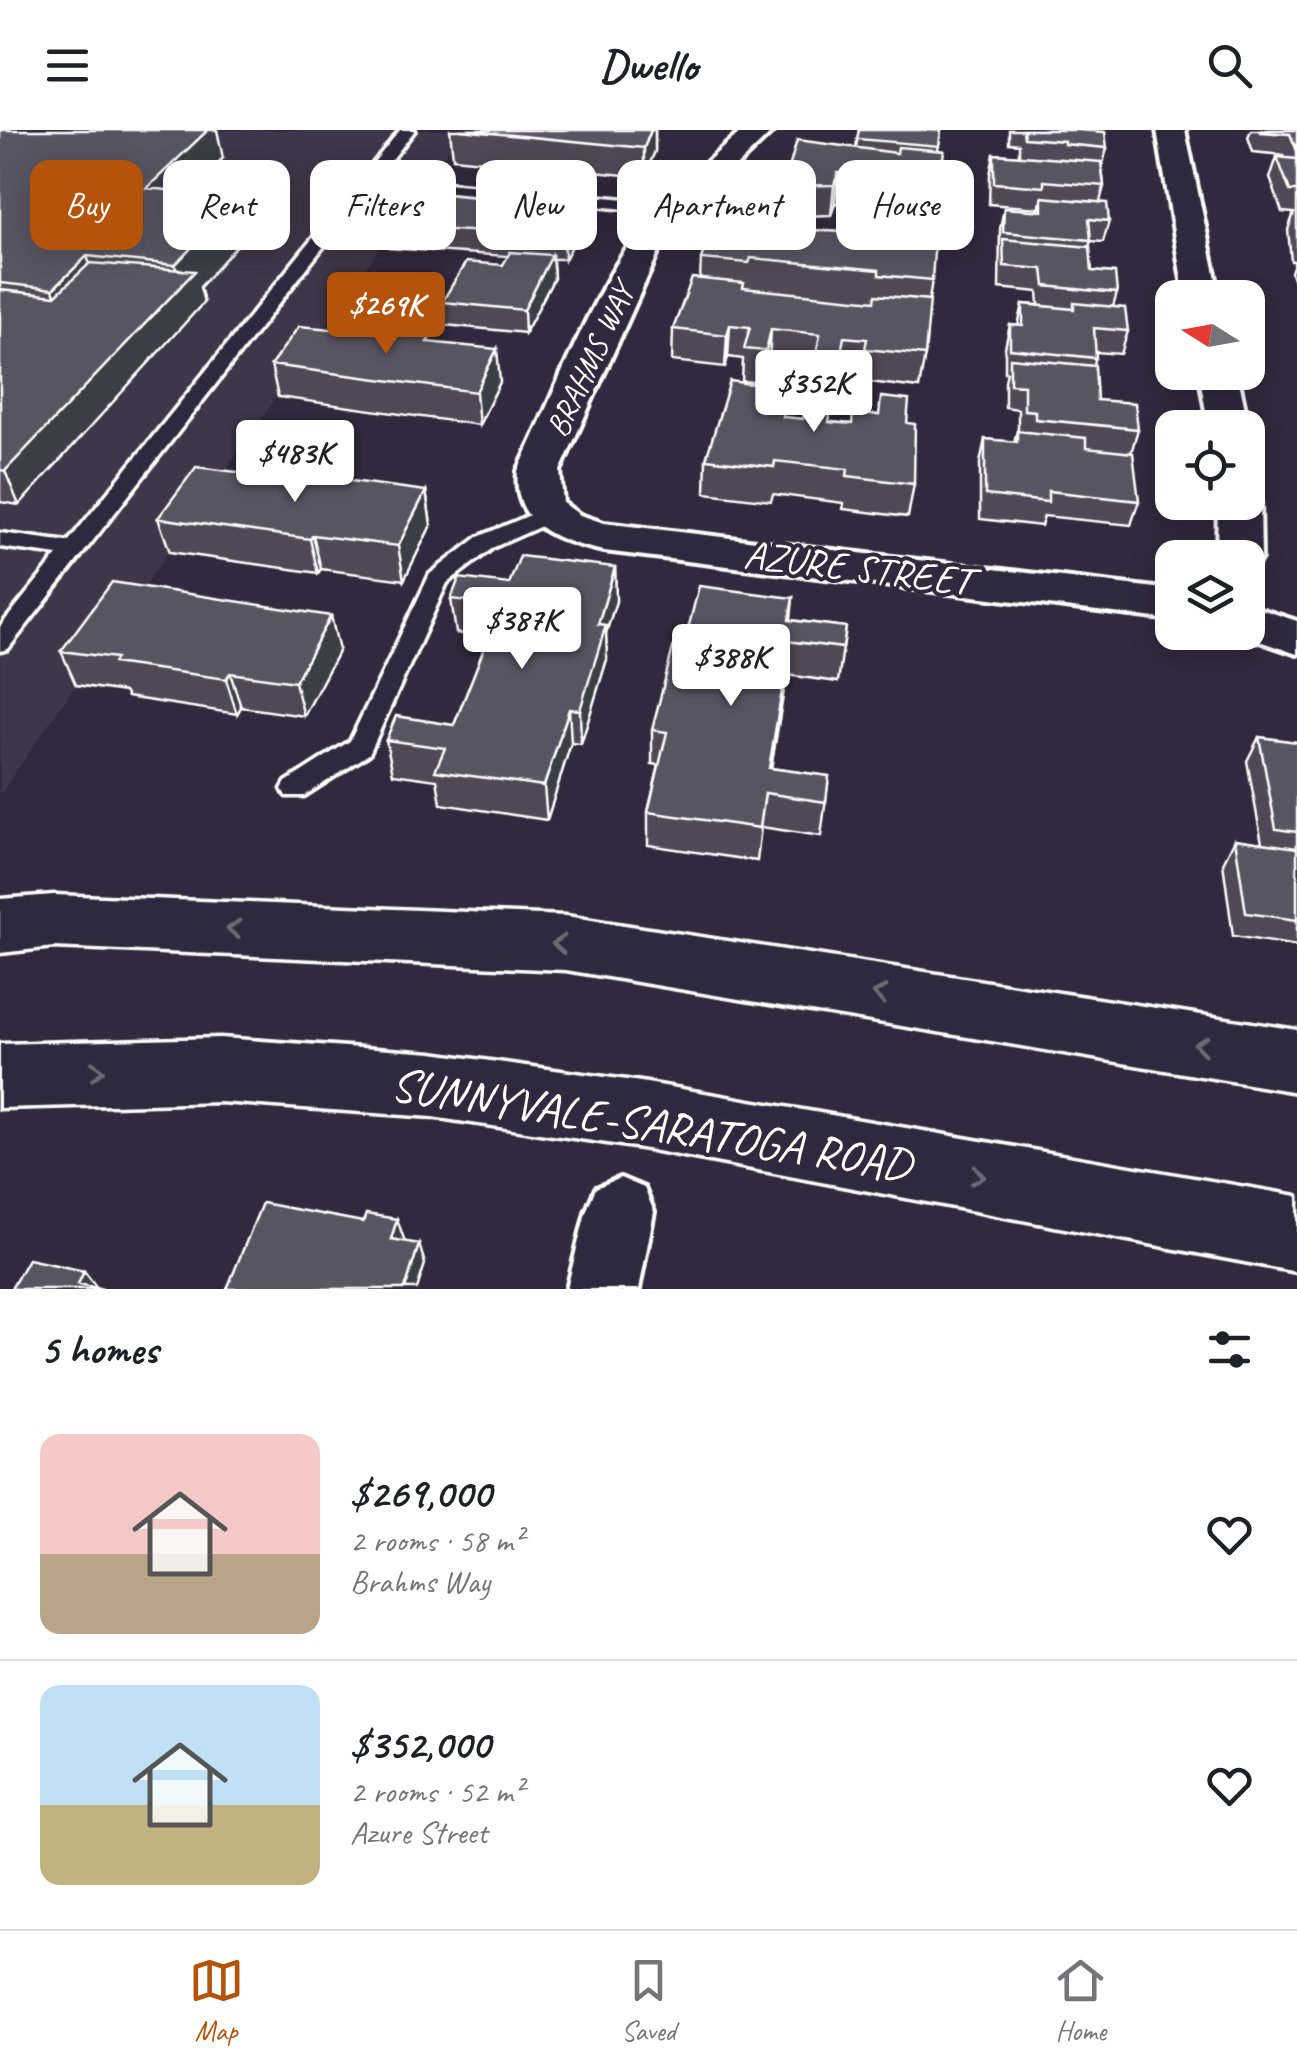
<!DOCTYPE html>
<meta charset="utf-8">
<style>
body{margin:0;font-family:Caveat,sans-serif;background:#f6f6f6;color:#202124;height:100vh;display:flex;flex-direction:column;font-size:38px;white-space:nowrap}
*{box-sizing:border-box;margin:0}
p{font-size:32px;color:#757577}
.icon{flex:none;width:55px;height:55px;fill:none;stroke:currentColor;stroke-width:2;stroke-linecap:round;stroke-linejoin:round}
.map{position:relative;height:1159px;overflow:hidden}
.panel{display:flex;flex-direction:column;background:#fff;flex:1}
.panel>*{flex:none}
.top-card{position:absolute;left:30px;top:30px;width:1238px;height:90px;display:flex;gap:20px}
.needle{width:65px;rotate:281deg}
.buttons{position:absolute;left:1155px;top:150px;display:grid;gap:20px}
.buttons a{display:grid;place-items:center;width:110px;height:110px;border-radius:20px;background:#fff;box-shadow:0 5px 25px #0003;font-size:50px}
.price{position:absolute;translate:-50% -85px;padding:0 22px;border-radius:10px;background:#fff;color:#222;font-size:32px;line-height:65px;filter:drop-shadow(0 2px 5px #0008)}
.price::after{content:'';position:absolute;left:50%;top:60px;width:30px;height:22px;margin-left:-15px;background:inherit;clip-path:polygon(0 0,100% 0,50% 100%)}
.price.active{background:#b45309;color:#fff}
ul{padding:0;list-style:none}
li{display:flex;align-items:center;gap:30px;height:250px;padding:0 40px}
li+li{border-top:2px solid #e0e0e0}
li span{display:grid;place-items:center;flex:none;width:280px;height:200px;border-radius:20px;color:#555}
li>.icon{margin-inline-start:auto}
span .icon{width:120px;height:120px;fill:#fffc;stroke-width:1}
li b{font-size:42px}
h2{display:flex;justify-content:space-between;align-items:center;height:120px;padding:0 40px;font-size:42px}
.chip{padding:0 35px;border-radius:20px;background:#fff;box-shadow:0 5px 25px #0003;font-size:35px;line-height:90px}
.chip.active{background:#b45309;color:#fff}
header{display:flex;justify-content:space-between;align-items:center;height:130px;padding:0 40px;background:#fff;font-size:45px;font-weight:700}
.dock{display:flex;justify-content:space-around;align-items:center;height:140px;border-top:2px solid #e0e0e0;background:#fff;font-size:28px;color:#757577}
.dock a{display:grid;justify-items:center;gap:5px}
.dock .active{color:#b45309}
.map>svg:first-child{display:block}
.built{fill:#3c3749}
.water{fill:#6d6a77;stroke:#a7a6ad;stroke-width:2.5}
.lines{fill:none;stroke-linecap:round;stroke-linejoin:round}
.lane-casing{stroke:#fff;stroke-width:7}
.street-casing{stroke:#fff;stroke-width:8}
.primary-casing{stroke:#fff;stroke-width:7}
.lane{fill:#2f2a3d;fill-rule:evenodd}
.street{fill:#2f2a3d;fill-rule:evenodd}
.primary{fill:#2f2a3d;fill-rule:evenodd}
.wall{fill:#4d4956;stroke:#fff;stroke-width:2.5;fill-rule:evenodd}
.shaded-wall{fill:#3e3c46;stroke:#fff;stroke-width:2.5}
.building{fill:#595564;stroke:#fff;stroke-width:2.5}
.oneway{stroke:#6d6a77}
.labels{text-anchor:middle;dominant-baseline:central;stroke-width:8;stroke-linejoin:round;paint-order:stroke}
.far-street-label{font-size:32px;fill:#fff;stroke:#2f2a3d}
.street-label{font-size:40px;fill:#fff;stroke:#2f2a3d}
.near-street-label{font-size:48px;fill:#fff;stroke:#2f2a3d}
</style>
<header><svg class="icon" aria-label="menu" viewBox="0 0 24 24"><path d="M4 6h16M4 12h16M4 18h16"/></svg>Dwello<svg class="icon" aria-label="search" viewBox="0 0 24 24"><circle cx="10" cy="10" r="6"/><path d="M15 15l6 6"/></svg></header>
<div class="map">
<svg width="1297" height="1159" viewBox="0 0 1297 1159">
<rect width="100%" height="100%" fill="#2f2a3d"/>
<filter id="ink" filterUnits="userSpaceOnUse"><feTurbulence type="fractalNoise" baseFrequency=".01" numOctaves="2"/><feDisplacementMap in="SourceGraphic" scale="20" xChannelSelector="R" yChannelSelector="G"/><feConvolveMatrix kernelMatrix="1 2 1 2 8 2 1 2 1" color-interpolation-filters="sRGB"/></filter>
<g filter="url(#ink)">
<path class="built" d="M 0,0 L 462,0 L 0,664 Z"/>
<path class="water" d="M 426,165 L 444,167 L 426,195 L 354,187 L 367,168 L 420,173 Z"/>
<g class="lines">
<defs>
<path id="lane" d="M 400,0 L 415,0 L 8,519 L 0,521 L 0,497 L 58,425 L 0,417 L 0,403 L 68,412 Z
M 446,53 L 637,70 L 744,89 L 752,94 L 744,99 L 637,80 L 441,61 L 441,55 Z
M 549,377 L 560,384 L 557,389 L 494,417 L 447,453 L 369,624 L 304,666 L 286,666 L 282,659 L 286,652 L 350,611 L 430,444 L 478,407 Z"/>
<path id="street" d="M 743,0 L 774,0 L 684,87 L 659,121 L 560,341 L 563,373 L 580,385 L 604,393 L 1172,460 L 1172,490 L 604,421 C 559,411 512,396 518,341 C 551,272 587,175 630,114 C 661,70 703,36 743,0 Z
M 1157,0 L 1185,0 L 1220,168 L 1185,168 Z
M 1199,242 L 1237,242 L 1249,298 L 1248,300 L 1209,298 Z
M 1248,361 L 1260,372 L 1261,428 L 1255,438 L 1248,440 L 1248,428 L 1217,428 L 1218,372 L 1248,372 Z
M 1248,475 L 1297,491 L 1297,524 L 1233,502 L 1248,502 Z
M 620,1048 L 644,1058 L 654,1082 L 639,1159 L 567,1159 L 586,1082 L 596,1058 Z"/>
<path id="primary" d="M 54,765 L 566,786 L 1297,900 L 1297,962 L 566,840 L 54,817 L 0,823 L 0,769 Z
M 220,908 L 432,923 L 641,952 L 1297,1066 L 1297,1142 L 641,1018 L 432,987 L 220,972 L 0,978 L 0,914 Z"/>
</defs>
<use href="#lane" class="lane-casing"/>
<use href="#street" class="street-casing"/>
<use href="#primary" class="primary-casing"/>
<use href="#lane" class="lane"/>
<use href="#street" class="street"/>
<use href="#primary" class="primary"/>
</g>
<path class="wall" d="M 0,0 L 223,28 L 189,62 L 239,67 L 247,104 L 200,157 L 204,172 L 19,375 L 0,372 Z
M 450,0 L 655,0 L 655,21 L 644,47 L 453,28 Z
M 859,0 L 941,0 L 938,20 L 944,21 L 930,99 L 932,150 L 929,170 L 925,225 L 919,258 L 861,251 L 862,241 L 840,239 L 837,260 L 812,258 L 815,236 L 769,231 L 764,253 L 742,251 L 743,229 L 728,227 L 725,237 L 672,231 L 673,199 L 700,149 L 701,129 L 765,89 L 764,96 L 778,97 L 782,80 L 784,56 L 856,17 ZM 835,73 L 848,74 L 846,86 L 840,102 L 803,99 L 804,86 L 831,85 ZM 871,76 L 889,78 L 887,95 L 906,97 L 905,101 L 886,106 L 863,104 L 865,91 L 868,92 Z
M 1009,0 L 1078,0 L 1107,18 L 1102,38 L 1104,56 L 1100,72 L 1109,91 L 1103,112 L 1091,111 L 1089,117 L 1092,141 L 1117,163 L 1113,177 L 1128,201 L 1121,224 L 1096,222 L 1094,236 L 1097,270 L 1138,299 L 1131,323 L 1139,371 L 1131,395 L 1044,386 L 1041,396 L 980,389 L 980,333 L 985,309 L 1014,312 L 1017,301 L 1018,301 L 1018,279 L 1005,277 L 1005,251 L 1007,242 L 1005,242 L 1005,218 L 1010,195 L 1018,196 L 1023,174 L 1039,175 L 1038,162 L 999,158 L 1000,99 L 1004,78 L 1039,81 L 1041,72 L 1039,78 L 989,74 L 990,45 L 994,24 L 1019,26 L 1019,14 L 1009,13 Z
M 1251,0 L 1297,0 L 1297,161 L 1291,142 L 1295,131 L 1291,131 L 1288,100 L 1294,83 L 1282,82 L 1270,48 L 1277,27 L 1285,28 L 1283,25 L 1253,22 L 1248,7 Z
M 580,77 L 581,99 L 565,129 L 553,129 L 554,148 L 525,203 L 445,195 L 442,172 L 503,135 L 508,126 L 389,118 L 386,96 Z
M 432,213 L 500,252 L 479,295 L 278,267 L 271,235 Z
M 783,287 L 852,294 L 907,293 L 914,354 L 908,387 L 843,379 L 844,373 L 773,364 L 771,371 L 705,363 L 706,329 Z
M 426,361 L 431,395 L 404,450 L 321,439 L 318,443 L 170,422 L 158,388 Z
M 615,437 L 616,471 L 606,503 L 607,529 L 581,614 L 571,613 L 547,690 L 441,674 L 437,650 L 393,644 L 386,610 L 454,595 L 489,507 L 456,503 L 451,469 L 509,454 Z
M 793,468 L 791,490 L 846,497 L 838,552 L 786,545 L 771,638 L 829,646 L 821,706 L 761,697 L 757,731 L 648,715 L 648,682 L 659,635 L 652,634 L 652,600 Z
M 339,520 L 304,586 L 241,577 L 237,584 L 127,567 L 124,562 L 76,555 L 61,521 Z
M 1259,607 L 1297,612 L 1297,816 L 1233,806 L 1223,733 L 1235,709 L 1262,713 L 1247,631 Z"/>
<path class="shaded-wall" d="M 177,0 L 217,0 L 223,28 L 157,95 L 147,58 Z
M 651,0 L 655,0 L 655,21 L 644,47 L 644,18 Z
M 838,43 L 835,73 L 831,85 L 834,55 Z
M 239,67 L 247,104 L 200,157 L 204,172 L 19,375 L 5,341 L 181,156 L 175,135 Z
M 580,77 L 581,99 L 565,129 L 564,107 Z
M 552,125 L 554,148 L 525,203 L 524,180 Z
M 87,126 L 100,164 L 66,197 L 53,159 Z
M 730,195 L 728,227 L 725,237 L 727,205 Z
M 771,199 L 769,231 L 764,253 L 766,221 Z
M 497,219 L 500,252 L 479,295 L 476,262 Z
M 426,361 L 431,395 L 404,450 L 398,416 Z
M 313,405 L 321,439 L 318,443 L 310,409 Z
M 615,437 L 616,471 L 606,503 L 607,529 L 581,614 L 580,580 L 598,494 Z
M 331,486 L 339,520 L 304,586 L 295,552 Z
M 788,525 L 784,560 L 767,663 L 769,638 Z
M 230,543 L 241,577 L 237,584 L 226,549 Z
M 569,579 L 571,613 L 547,690 L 544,656 Z
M 397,1089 L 404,1109 L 398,1128 L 391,1109 Z
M 419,1114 L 425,1134 L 417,1159 L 405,1159 Z
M 84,1141 L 98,1159 L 78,1154 Z"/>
<path class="building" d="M 0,0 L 208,0 L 147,58 L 239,67 L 175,135 L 87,126 L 53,159 L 0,153 Z
M 460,0 L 651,0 L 644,18 Z
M 859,0 L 941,0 L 939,16 L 857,9 Z
M 1023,0 L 1078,0 L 1105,2 L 1107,18 L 1064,14 L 1064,11 L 1024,8 Z
M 1259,0 L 1297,0 L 1297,21 L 1290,4 L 1260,2 Z
M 797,10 L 897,23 L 898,17 L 944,21 L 936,69 L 891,65 L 894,48 L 875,46 L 872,62 L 849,60 L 853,44 L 838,43 L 834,55 L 784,56 Z
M 994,24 L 1101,32 L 1104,56 L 1044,51 L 1044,57 L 994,53 Z
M 1277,27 L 1297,29 L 1297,61 L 1290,61 Z
M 409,64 L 443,68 L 445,64 L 580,77 L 564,107 L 386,96 Z
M 1042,67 L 1107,73 L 1109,91 L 1089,89 L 1091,110 L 1003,102 L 1004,78 L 1042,81 Z
M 782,80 L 804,82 L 800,99 L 840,102 L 844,86 L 866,87 L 863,104 L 886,106 L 887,100 L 905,101 L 907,89 L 930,91 L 929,107 L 935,108 L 932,150 L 879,145 L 879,140 L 751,128 L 749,133 L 701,129 L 716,84 L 765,89 L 763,96 L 778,97 Z
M 1003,109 L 1090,117 L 1092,141 L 1115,143 L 1117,163 L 1045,156 L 1043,139 L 1004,136 Z
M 510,122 L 552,125 L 524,180 L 442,172 L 466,132 L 503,135 Z
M 90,133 L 195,141 L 5,341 L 0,340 L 0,160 L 55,166 Z
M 692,148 L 744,153 L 743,158 L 875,171 L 876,165 L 930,170 L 925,225 L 865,219 L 867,209 L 844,207 L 840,228 L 816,225 L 820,204 L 771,199 L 766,221 L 744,219 L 750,197 L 730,195 L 727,205 L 673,199 Z
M 1074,173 L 1125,178 L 1128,201 L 1094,198 L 1096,228 L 1010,219 L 1010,195 L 1023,196 L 1023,174 L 1074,179 Z
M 299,196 L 342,200 L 344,197 L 431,206 L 427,212 L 497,219 L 476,262 L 271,235 Z
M 1010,228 L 1095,236 L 1097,270 L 1135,273 L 1138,299 L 1035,289 L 1035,281 L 1024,280 L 1024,255 L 1010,254 Z
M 730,251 L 785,259 L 783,287 L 803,289 L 808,264 L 833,267 L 829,292 L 852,294 L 853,282 L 879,285 L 881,267 L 909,270 L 907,293 L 915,294 L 914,354 L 847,346 L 848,339 L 775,331 L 774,337 L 706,329 Z
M 1017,301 L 1086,308 L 1086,318 L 1133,323 L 1139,371 L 1048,361 L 1048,372 L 985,365 L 985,309 L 1017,312 Z
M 196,337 L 245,343 L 248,337 L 426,361 L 398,416 L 313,405 L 310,409 L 158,388 Z
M 520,426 L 615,437 L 598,494 L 606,495 L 580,580 L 569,579 L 544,656 L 435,641 L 445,618 L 386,610 L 396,586 L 454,595 L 501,475 L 451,469 L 459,448 L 509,454 Z
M 112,452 L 331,486 L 295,552 L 230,543 L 226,549 L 113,533 L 116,528 L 61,521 Z
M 699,456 L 793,468 L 789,490 L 846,497 L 843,518 L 786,511 L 784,525 L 788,525 L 769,638 L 829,646 L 826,672 L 765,663 L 760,698 L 648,682 L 667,602 L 652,600 L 674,514 L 684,515 Z
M 1259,607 L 1297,612 L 1297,702 L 1276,699 Z
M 1235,709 L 1297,718 L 1297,790 L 1246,783 Z
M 262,1073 L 363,1092 L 366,1084 L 397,1089 L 391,1109 L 419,1114 L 405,1159 L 227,1159 Z
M 28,1129 L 84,1141 L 78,1154 L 103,1159 L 11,1159 Z"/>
<defs><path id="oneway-chevron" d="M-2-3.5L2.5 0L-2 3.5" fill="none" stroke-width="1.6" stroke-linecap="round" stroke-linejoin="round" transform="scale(2.5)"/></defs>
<g class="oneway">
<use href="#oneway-chevron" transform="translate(234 799) rotate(-177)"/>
<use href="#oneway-chevron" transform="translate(559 814) rotate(-176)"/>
<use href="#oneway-chevron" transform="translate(880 864) rotate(-171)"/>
<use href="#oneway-chevron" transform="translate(1201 915) rotate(-171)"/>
<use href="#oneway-chevron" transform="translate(97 941)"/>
<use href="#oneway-chevron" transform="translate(978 1046) rotate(10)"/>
</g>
</g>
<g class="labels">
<g class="far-street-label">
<text transform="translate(590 230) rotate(-65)">BRAHMS WAY</text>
</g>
<g class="street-label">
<text transform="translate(858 438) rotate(7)">AZURE STREET</text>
</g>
<g class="near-street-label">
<text transform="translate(651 994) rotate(9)">SUNNYVALE-SARATOGA ROAD</text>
</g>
</g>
</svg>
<div class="buttons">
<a><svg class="needle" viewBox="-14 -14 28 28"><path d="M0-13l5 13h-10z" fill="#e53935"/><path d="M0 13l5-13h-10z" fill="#757577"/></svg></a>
<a><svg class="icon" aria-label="locate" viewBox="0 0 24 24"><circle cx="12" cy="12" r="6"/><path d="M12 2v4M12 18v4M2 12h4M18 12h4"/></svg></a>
<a><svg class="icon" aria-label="layers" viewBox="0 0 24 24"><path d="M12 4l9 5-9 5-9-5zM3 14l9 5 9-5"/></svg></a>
</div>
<b class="price active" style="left:386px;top:227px">$269K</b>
<b class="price" style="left:814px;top:305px">$352K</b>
<b class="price" style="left:295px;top:375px">$483K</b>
<b class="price" style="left:522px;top:542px">$387K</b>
<b class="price" style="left:731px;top:579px">$388K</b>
<div class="top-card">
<a class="chip active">Buy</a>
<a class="chip">Rent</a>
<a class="chip">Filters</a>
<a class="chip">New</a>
<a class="chip">Apartment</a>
<a class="chip">House</a>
</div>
</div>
<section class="panel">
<h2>5 homes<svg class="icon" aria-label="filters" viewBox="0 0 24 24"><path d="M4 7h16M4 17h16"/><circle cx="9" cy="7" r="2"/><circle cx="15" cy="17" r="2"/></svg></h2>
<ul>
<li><span style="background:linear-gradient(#f6c9c9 60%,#b9a48a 0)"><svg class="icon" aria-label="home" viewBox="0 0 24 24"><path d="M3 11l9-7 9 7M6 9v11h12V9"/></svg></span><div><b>$269,000</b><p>2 rooms · 58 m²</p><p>Brahms Way</p></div><svg class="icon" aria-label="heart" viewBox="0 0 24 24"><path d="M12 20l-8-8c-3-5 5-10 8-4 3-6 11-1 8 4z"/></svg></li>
<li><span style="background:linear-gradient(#bfe0f5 60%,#c2b280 0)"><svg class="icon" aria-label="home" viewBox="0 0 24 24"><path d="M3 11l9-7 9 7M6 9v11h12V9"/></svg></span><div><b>$352,000</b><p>2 rooms · 52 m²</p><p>Azure Street</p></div><svg class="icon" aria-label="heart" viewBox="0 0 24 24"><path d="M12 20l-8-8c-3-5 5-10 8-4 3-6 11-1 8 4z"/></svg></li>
</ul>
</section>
<nav class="dock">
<a class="active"><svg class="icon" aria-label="map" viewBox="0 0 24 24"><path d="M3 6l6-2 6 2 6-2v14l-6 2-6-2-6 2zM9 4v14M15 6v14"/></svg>Map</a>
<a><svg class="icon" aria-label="saved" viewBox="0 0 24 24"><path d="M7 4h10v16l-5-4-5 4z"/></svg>Saved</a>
<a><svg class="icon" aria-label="home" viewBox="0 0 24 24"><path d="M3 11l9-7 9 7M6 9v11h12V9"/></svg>Home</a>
</nav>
